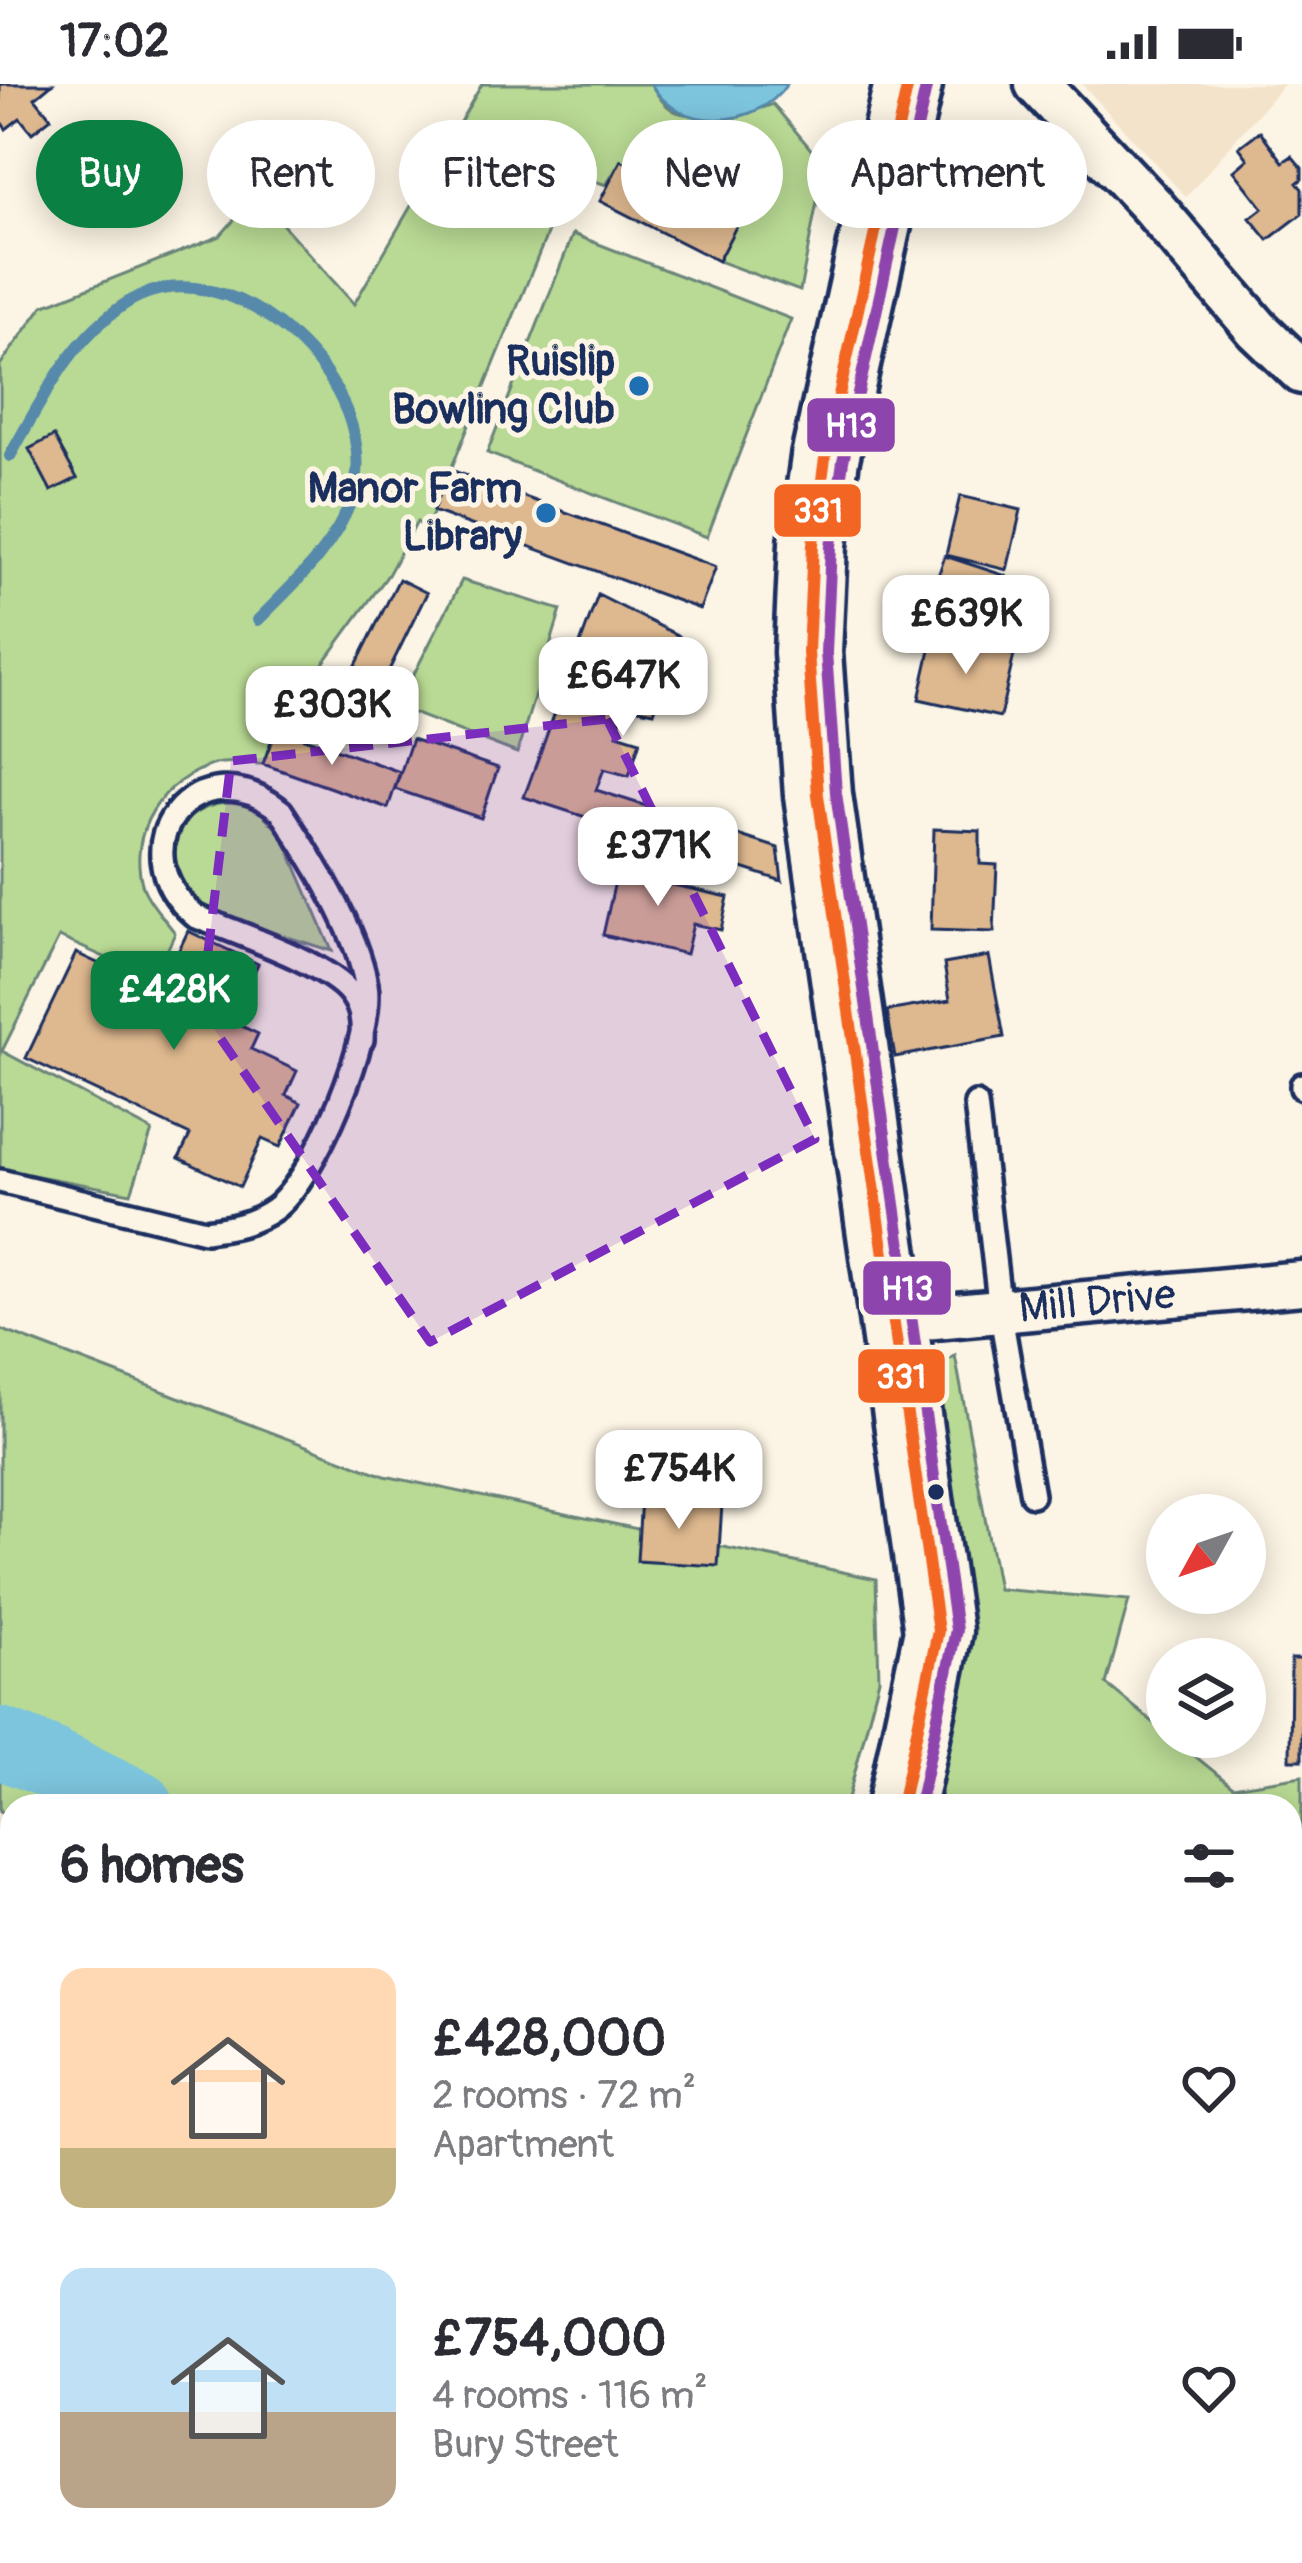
<!DOCTYPE html>
<meta charset="utf-8">
<style>
body{margin:0;font-family:Pangolin,sans-serif;background:#f7f7f7;color:#2b2b33;height:100vh;display:flex;flex-direction:column;font-size:45px;white-space:nowrap}
*{box-sizing:border-box;margin:0}
p{font-size:39px;color:#7c7c81}
.icon{flex:none;width:66px;height:66px;fill:none;stroke:currentColor;stroke-width:2;stroke-linecap:round;stroke-linejoin:round}
.map{position:relative;flex:1;overflow:hidden}
.details{position:absolute;left:0px;top:1710px;width:1302px;height:771px;display:flex;flex-direction:column;background:#fff;border-radius:36px 36px 0 0;box-shadow:0 6px 30px #0003}
.details>*{flex:none}
.hud{position:absolute;left:36px;top:36px;width:1230px;height:108px;display:flex;gap:24px}
.needle{width:78px;rotate:230deg}
.tools{position:absolute;left:1146px;top:1410px;display:grid;gap:24px}
.tools a{display:grid;place-items:center;width:120px;height:120px;border-radius:50%;background:#fff;box-shadow:0 6px 30px #0003;font-size:60px}
.price{position:absolute;translate:-50% -102px;padding:0 27px;border-radius:24px;background:#fff;color:#222;font-size:39px;line-height:78px;filter:drop-shadow(0 3px 6px #0008)}
.price::after{content:'';position:absolute;left:50%;top:72px;width:36px;height:27px;margin-left:-18px;background:inherit;clip-path:polygon(0 0,100% 0,50% 100%)}
.price.current{background:#0b8043;color:#fff}
ul{padding:0;list-style:none}
li{display:flex;align-items:center;gap:36px;height:300px;padding:0 60px}
li span{display:grid;place-items:center;flex:none;width:336px;height:240px;border-radius:24px;color:#555}
li>.icon{margin-inline-start:auto}
span .icon{width:144px;height:144px;fill:#fffc;stroke-width:1}
li b{font-size:51px}
h2{display:flex;justify-content:space-between;align-items:center;height:144px;padding:0 60px;font-size:51px}
.tag{padding:0 42px;border-radius:54px;background:#fff;box-shadow:0 6px 30px #0003;font-size:42px;line-height:108px}
.tag.current{background:#0b8043;color:#fff}
.status{display:flex;justify-content:space-between;align-items:center;height:84px;padding:0 60px;background:#fff;direction:ltr}
.status svg{height:33px;fill:currentColor}
.map>svg:first-child{display:block}
.built{fill:#f3e3cb}
.green{fill:#b9da94;stroke:#6a8479;stroke-width:3}
.water{fill:#7dc5dd;stroke:#5689aa;stroke-width:3}
.lines{fill:none;stroke-linecap:round;stroke-linejoin:round}
.stream{stroke:#5689aa;stroke-width:12}
.river{stroke:#7dc5dd;stroke-width:72}
.building{fill:#deb88f;stroke:#1b2f5e;stroke-width:3}
.service-casing{stroke:#1b2f5e;stroke-width:30}
.minor-casing{stroke:#1b2f5e;stroke-width:51}
.primary-casing{stroke:#1b2f5e;stroke-width:75}
.service{stroke:#fcf5e5;stroke-width:21}
.minor{stroke:#fcf5e5;stroke-width:42}
.primary{stroke:#fcf5e5;stroke-width:66}
.bus-1-casing{stroke:#fcf5e5;stroke-width:21}
.bus-2-casing{stroke:#fcf5e5;stroke-width:21}
.bus-1{stroke:#f26522;stroke-width:12}
.bus-2{stroke:#8e44ad;stroke-width:12}
.marked{fill:#7b2cbf;fill-opacity:0.2;stroke:#7b2cbf;stroke-width:9;stroke-dasharray:24 15;stroke-linejoin:round}
.poi-dot{fill:#1f6fb2;stroke:#fcf5e5;stroke-width:4.5}
.bus-dot{fill:#1b2f5e;stroke:#fcf5e5;stroke-width:4.5}
.labels{text-anchor:middle;dominant-baseline:central;stroke-width:10;stroke-linejoin:round;paint-order:stroke}
.poi-label{font-size:42px;font-weight:bold;fill:#1b2f5e;stroke:#fcf5e5;text-anchor:end}
.street-label{font-size:42px;fill:#1b2f5e;stroke:#fcf5e5}
.line-badge{stroke:#fcf5e5;stroke-width:4.5}
.badge-label{font-size:33px;text-anchor:middle;font-weight:bold;fill:#fff}
</style>
<div class="status"><b>17:02</b><svg viewBox="0 0 49 12"><path d="M0 12V9h3v3zM5 12V6h3v6zM10 12V3h3v9zM15 12V0h3v12zM26 1h20v11H26zM47 4h2v5h-2z"/></svg></div>
<div class="map">
<svg width="1302" height="2479" viewBox="0 0 1302 2479">
<rect width="100%" height="100%" fill="#fcf5e5"/>
<filter id="ink" filterUnits="userSpaceOnUse"><feTurbulence type="fractalNoise" baseFrequency=".00833" numOctaves="2"/><feDisplacementMap in="SourceGraphic" scale="24" xChannelSelector="R" yChannelSelector="G"/><feConvolveMatrix kernelMatrix="1 2 1 2 8 2 1 2 1" color-interpolation-filters="sRGB"/></filter>
<g filter="url(#ink)">
<path class="built" d="M 1082,0 L 1284,0 L 1186,113 Z"/>
<path class="green" d="M 482,0 L 651,0 C 657,10 665,24 677,28 C 696,35 755,29 773,20 L 824,81 L 800,207 L 718,177 L 738,136 L 621,77 L 606,101 L 572,89 L 427,444 L 417,438 L 388,491 L 276,644 L 263,680 C 249,680 230,676 216,680 C 163,694 126,748 143,803 C 149,819 165,835 175,849 L 154,895 L 59,853 L 2,967 L 152,1047 L 131,1109 L 0,1085 L 0,281 L 43,222 L 220,152 L 256,111 L 354,220 Z
M 573,150 L 791,235 L 707,453 L 487,369 Z
M 462,496 L 561,526 L 517,669 L 397,623 Z
M 242,718 L 256,723 L 283,752 L 332,867 L 205,827 C 147,787 167,716 242,718 Z
M 0,1245 L 385,1392 L 876,1495 L 879,1595 L 846,1722 L 138,1722 L 44,1676 L 0,1659 Z
M 955,1271 L 998,1505 L 1129,1516 L 1106,1600 L 1233,1703 L 1302,1692 L 1302,1838 L 1290,1840 L 1290,1722 L 938,1722 L 936,1705 L 973,1550 L 917,1301 Z
M 0,1676 L 102,1722 L 12,1722 L 12,1732 L 0,1727 Z
M 1290,1959 L 1302,1963 L 1302,2095 L 1290,2088 Z"/>
<path class="water" d="M 651,0 L 787,0 C 758,45 678,49 651,0 Z"/>
<g class="lines">
<path class="stream" d="M 10,372 C 42,316 69,257 125,220 C 228,153 389,303 352,414 C 335,463 294,500 258,536"/>
<path class="river" d="M 0,1659 L 44,1676 L 138,1722
M 1290,2020 L 1302,2019"/>
</g>
<path class="building" d="M 0,0 L 52,0 L 35,14 L 51,34 L 32,49 L 20,34 L 6,45 L 0,36 Z
M 1260,47 L 1283,78 L 1292,72 L 1302,84 L 1302,95 L 1297,99 L 1302,105 L 1302,130 L 1268,156 L 1250,134 L 1263,124 L 1234,87 L 1248,75 L 1239,63 Z
M 621,76 L 739,137 L 718,177 L 600,117 Z
M 54,352 L 77,394 L 51,407 L 29,365 Z
M 448,385 L 716,483 L 700,525 L 433,427 Z
M 960,412 L 1021,426 L 1007,486 L 946,471 Z
M 945,472 L 1006,492 L 985,559 L 927,540 L 935,516 L 947,520 L 954,497 L 938,492 Z
M 399,495 L 427,509 L 360,645 L 331,631 Z
M 598,511 L 679,552 L 654,628 L 624,622 L 617,650 L 640,657 L 629,692 L 604,685 L 596,706 L 778,764 L 782,797 L 524,713 Z
M 933,553 L 1014,571 L 1000,633 L 919,615 Z
M 276,644 L 400,688 L 388,724 L 263,680 Z
M 412,655 L 498,684 L 481,734 L 395,705 Z
M 934,745 L 980,747 L 980,780 L 997,781 L 994,848 L 931,846 Z
M 622,766 L 647,771 L 642,794 L 728,813 L 721,846 L 693,840 L 686,870 L 603,851 Z
M 188,847 L 258,880 L 231,937 L 258,950 L 251,965 L 297,987 L 286,1011 L 301,1019 L 280,1063 L 262,1055 L 240,1103 L 179,1074 L 190,1051 L 26,974 L 76,869 L 159,908 Z
M 989,872 L 1004,953 L 895,973 L 887,927 L 950,916 L 944,880 Z
M 641,1414 L 722,1420 L 718,1482 L 637,1477 Z
M 1291,1575 L 1302,1575 L 1302,1676 L 1290,1676 Z
M 0,2382 L 12,2395 L 12,2430 L 0,2441 Z
M 1290,2438 L 1302,2452 L 1302,2479 L 1246,2479 L 1237,2469 L 1290,2469 Z
M 219,2469 L 281,2469 L 290,2479 L 228,2479 Z
M 661,2469 L 726,2469 L 735,2479 L 670,2479 Z
M 909,2469 L 966,2469 L 942,2479 L 913,2479 Z
M 1192,2469 L 1228,2469 L 1237,2479 L 1199,2479 Z"/>
<g class="lines">
<defs>
<path id="service" d="M 1302,1001 L 1302,1004
M 976,1020 L 1000,1226 L 1032,1411
M 0,1097 L 205,1147 C 230,1144 253,1140 274,1125 C 315,1095 375,951 366,900 C 356,844 312,774 281,727 C 199,660 113,762 195,832 C 233,848 328,879 351,910 C 362,925 363,938 362,956"/>
<g id="minor">
<path d="M 1037,0 L 1152,122 L 1257,245 L 1302,288"/>
<path id="s1" d="M 891,1237 L 1302,1199"/>
<path d="M 0,1774 L 12,1779"/>
<path d="M 535,2469 L 546,2479"/>
</g>
<path id="primary" d="M 901,1722 L 938,1547 L 818,711 L 808,568 L 813,460 L 825,374 L 908,0
M 405,2479 L 416,2469"/>
</defs>
<use href="#service" class="service-casing"/>
<use href="#minor" class="minor-casing"/>
<use href="#primary" class="primary-casing"/>
<use href="#service" class="service"/>
<use href="#minor" class="minor"/>
<use href="#primary" class="primary"/>
<defs>
<path id="bus-1" d="M 901,1722 L 938,1547 L 818,711 L 808,568 L 813,460 L 825,374 L 908,0"/>
<path id="bus-2" d="M 919,1722 L 956,1546 L 836,709 L 826,568 L 831,462 L 843,377 L 926,4"/>
</defs>
<use href="#bus-1" class="bus-1-casing"/>
<use href="#bus-2" class="bus-2-casing"/>
<use href="#bus-1" class="bus-1"/>
<use href="#bus-2" class="bus-2"/>
</g>
</g>
<path class="marked" d="M 607,635 L 815,1055 L 430,1258 L 201,926 L 231,677 Z"/>
<g class="poi-dot">
<circle cx="639" cy="302" r="12"/>
<circle cx="546" cy="429" r="12"/>
</g>
<circle class="bus-dot" cx="936" cy="1408" r="10"/>
<g class="labels">
<g class="poi-label">
<text x="615" y="278">Ruislip<tspan x="615" dy="48">Bowling Club</tspan></text>
<text x="522" y="405">Manor Farm<tspan x="522" dy="48">Library</tspan></text>
</g>
<g class="street-label">
<text stroke="none"><textPath href="#s1" startOffset="207">Mill Drive</textPath></text>
</g>
</g>
<g class="line-badge">
<rect x="805" y="312" width="92" height="58" rx="12" fill="#8e44ad"/>
<rect x="772" y="398" width="91" height="57" rx="12" fill="#f26522"/>
<rect x="861" y="1175" width="92" height="58" rx="12" fill="#8e44ad"/>
<rect x="856" y="1263" width="91" height="58" rx="12" fill="#f26522"/>
</g>
<g class="badge-label">
<text x="851" y="353">H13</text>
<text x="818" y="438">331</text>
<text x="907" y="1216">H13</text>
<text x="901" y="1304">331</text>
</g>
</svg>
<div class="tools">
<a><svg class="needle" viewBox="-14 -14 28 28"><path d="M0-13l5 13h-10z" fill="#e53935"/><path d="M0 13l5-13h-10z" fill="#7c7c81"/></svg></a>
<a><svg class="icon" aria-label="layers" viewBox="0 0 24 24"><path d="M12 4l9 5-9 5-9-5zM3 14l9 5 9-5"/></svg></a>
</div>
<b class="price" style="left:966px;top:593px">£639K</b>
<b class="price" style="left:623px;top:655px">£647K</b>
<b class="price" style="left:332px;top:684px">£303K</b>
<b class="price" style="left:658px;top:825px">£371K</b>
<b class="price current" style="left:174px;top:969px">£428K</b>
<b class="price" style="left:679px;top:1448px">£754K</b>
<div class="hud">
<a class="tag current">Buy</a>
<a class="tag">Rent</a>
<a class="tag">Filters</a>
<a class="tag">New</a>
<a class="tag">Apartment</a>
</div>
<section class="details">
<h2>6 homes<svg class="icon" aria-label="filters" viewBox="0 0 24 24"><path d="M4 7h16M4 17h16"/><circle cx="9" cy="7" r="2"/><circle cx="15" cy="17" r="2"/></svg></h2>
<ul>
<li><span style="background:linear-gradient(#ffd9b3 75%,#c2b280 0)"><svg class="icon" aria-label="home" viewBox="0 0 24 24"><path d="M3 11l9-7 9 7M6 9v11h12V9"/></svg></span><div><b>£428,000</b><p>2 rooms · 72 m²</p><p>Apartment</p></div><svg class="icon" aria-label="heart" viewBox="0 0 24 24"><path d="M12 20l-8-8c-3-5 5-10 8-4 3-6 11-1 8 4z"/></svg></li>
<li><span style="background:linear-gradient(#bfe0f5 60%,#b9a48a 0)"><svg class="icon" aria-label="home" viewBox="0 0 24 24"><path d="M3 11l9-7 9 7M6 9v11h12V9"/></svg></span><div><b>£754,000</b><p>4 rooms · 116 m²</p><p>Bury Street</p></div><svg class="icon" aria-label="heart" viewBox="0 0 24 24"><path d="M12 20l-8-8c-3-5 5-10 8-4 3-6 11-1 8 4z"/></svg></li>
</ul>
</section>
</div>
